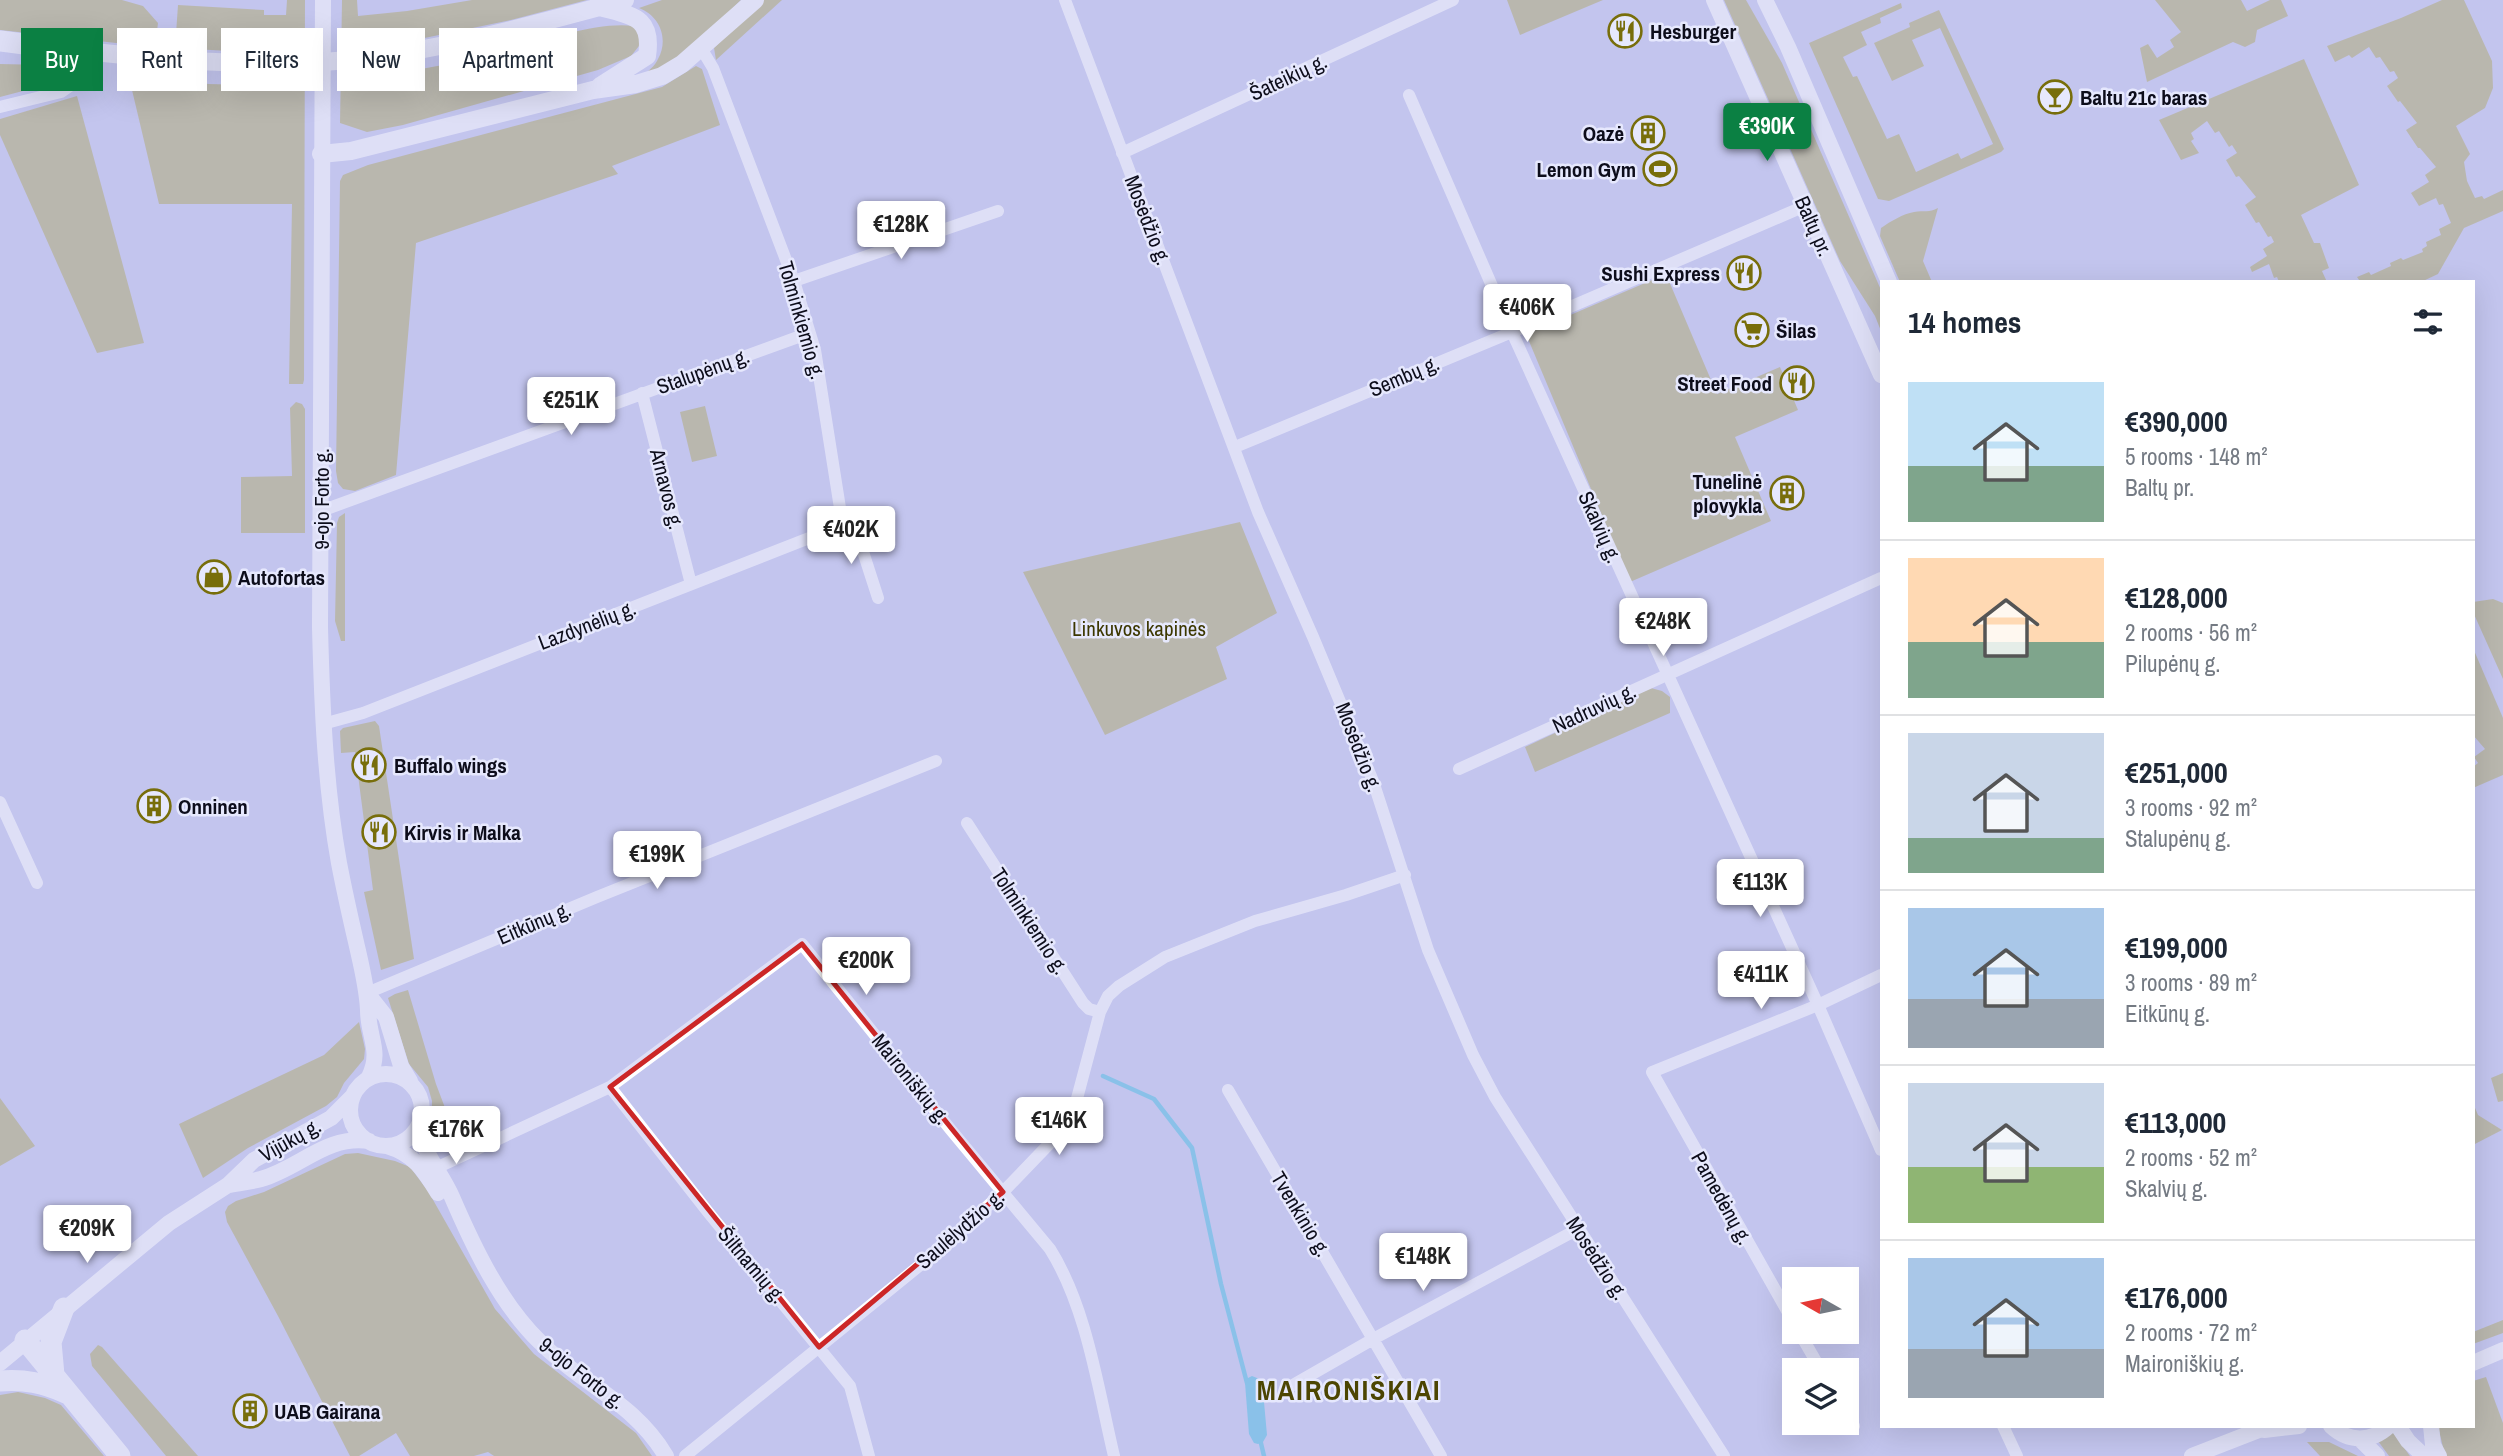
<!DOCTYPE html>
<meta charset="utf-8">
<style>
body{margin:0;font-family:"Archivo Narrow",sans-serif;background:#f6f6f7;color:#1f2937;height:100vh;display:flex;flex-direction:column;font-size:26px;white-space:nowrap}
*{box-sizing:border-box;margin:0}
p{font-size:23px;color:#747a83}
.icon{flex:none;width:38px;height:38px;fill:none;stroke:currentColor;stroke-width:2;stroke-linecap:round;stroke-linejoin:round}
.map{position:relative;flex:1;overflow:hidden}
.details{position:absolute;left:1880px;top:280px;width:595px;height:1148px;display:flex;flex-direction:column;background:#fff;border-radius:0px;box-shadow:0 7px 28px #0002}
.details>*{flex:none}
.guide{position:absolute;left:21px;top:28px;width:665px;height:63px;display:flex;gap:14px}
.needle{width:46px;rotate:279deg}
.fabs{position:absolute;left:1782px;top:1267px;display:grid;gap:14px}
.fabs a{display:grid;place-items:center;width:77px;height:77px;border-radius:0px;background:#fff;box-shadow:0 7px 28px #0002;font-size:35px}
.price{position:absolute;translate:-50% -60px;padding:0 16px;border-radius:7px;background:#fff;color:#222;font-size:23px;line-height:46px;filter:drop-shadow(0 2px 4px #0008)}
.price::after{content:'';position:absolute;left:50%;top:42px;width:21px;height:16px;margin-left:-10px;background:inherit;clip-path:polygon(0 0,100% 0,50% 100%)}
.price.current{background:#0b8043;color:#fff}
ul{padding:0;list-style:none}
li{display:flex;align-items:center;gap:21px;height:175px;padding:0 28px}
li+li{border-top:2px solid #e0e1e3}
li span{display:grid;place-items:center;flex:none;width:196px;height:140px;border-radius:0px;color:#555}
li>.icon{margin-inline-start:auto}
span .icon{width:84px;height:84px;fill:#fffc;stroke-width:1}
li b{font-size:30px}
h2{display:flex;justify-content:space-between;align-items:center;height:84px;padding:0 28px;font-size:30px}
.chip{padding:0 24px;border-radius:0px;background:#fff;box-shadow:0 7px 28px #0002;font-size:24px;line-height:63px}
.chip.current{background:#0b8043;color:#fff}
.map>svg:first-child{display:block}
.green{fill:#aea761}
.water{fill:#46bde3}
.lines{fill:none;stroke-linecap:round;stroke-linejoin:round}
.stream{stroke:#46bde3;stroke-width:4.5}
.street{stroke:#fff;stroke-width:12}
.secondary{stroke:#fff;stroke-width:16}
.primary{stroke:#fff;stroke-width:18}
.highway{stroke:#fff;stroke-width:21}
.marked{fill:none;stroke:#cc2727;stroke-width:5;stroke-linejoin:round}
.labels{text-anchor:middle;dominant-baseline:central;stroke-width:5;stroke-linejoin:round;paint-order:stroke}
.poi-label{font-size:21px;font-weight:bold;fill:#0d0d1b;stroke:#e6e8fd;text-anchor:start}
.street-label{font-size:21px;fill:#0d0d1b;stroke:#e6e8fd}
.park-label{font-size:21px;fill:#3c3700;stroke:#e6e8fd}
.district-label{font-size:28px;font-weight:bold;letter-spacing:2px;fill:#4c4502;stroke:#e6e8fd}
</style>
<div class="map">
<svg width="2503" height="1456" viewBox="0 0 2503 1456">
<rect width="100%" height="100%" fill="#c3c5ee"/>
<path class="green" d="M 0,0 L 122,0 L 143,6 L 158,23 L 156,39 L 143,46 L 0,30 Z
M 287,0 L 305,0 L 304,380 L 303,384 L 289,384 L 292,204 L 159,204 L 132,90 L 132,84 L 141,76 L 209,84 L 282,86 L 284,49 L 265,49 L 265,53 L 175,48 L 178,5 L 264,10 L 264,15 L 286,15 Z
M 342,0 L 357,0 L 358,16 L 407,11 L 472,0 L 587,0 L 511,20 L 410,41 L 410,37 L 381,44 L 379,40 L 359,44 L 362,82 L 382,80 L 383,76 C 414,70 447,65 479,57 C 517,48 596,20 633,26 L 639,34 L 639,46 L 631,56 L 598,70 L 403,125 L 367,132 L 340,123 Z
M 662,0 L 741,0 C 719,21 672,72 643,76 C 648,71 655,66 658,59 C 669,39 660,16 639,8 Z
M 764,0 L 782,0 L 716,60 L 714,48 Z
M 1507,0 L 1603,0 L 1520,35 Z
M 1724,0 L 1746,0 L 1782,63 L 1881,290 L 1881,331 L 1875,316 L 1840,261 Z
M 2155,0 L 2241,0 L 2247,11 L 2270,0 L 2281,0 L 2288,16 L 2257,30 L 2255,42 L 2245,47 L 2233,42 L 2147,82 L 2140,48 L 2148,44 L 2157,58 L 2174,47 L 2170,40 L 2181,32 Z
M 2442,0 L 2464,0 L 2492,61 L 2493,88 L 2485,108 L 2456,126 L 2470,154 L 2464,162 L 2467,181 L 2475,198 L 2482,196 L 2484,199 L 2503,190 L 2503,211 L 2464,228 L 2438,274 L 2421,282 L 2355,282 L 2359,280 L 2357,277 L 2369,272 L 2371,275 L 2391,266 L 2390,263 L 2401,258 L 2403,260 L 2423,252 L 2422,249 L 2427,246 L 2426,242 L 2441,235 L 2439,229 L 2451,223 L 2443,204 L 2439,205 L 2436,198 L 2419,206 L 2411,193 L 2429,182 L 2425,175 L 2436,167 L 2420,148 L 2418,148 L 2406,130 L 2417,123 L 2400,101 L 2398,102 L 2387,86 L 2398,78 L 2394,71 L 2390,72 L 2380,57 L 2376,58 L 2369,47 L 2352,58 L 2349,55 L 2335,62 L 2327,46 L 2401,18 Z
M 1901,3 L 1902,8 L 1880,18 L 1881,23 L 1861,32 L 1867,45 L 1843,57 L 1853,77 L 1857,76 L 1887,139 L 1899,134 L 1916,172 L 1958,153 L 1961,159 L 1993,144 L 1940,28 L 1912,40 L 1924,66 L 1892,81 L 1874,43 L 1910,27 L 1909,23 L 1939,10 L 2004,149 L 2001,152 L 1889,201 L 1878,199 L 1809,43 Z
M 2304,59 L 2359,185 L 2301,215 L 2314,243 L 2320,243 L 2329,268 L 2322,271 L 2327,282 L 2279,282 L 2277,277 L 2274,278 L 2269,264 L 2252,272 L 2250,267 L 2267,256 L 2263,249 L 2274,242 L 2271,236 L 2268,237 L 2259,222 L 2256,223 L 2245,205 L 2256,197 L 2239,176 L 2236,177 L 2226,160 L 2237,153 L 2232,145 L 2229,147 L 2219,131 L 2215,133 L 2207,121 L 2191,133 L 2194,139 L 2191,141 L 2199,153 L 2181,160 L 2159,120 Z
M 0,64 L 46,65 L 55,70 L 55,78 L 42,86 L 0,97 Z
M 696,66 L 702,69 L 720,125 L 612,166 L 618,174 L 416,243 L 396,475 L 355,491 L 343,489 L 338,483 L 336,471 L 340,181 L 343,175 L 368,165 L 662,87 Z
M 77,96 L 144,343 L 97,353 L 0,135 L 0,119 Z
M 1938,208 L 1923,261 L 1932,282 L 1900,282 L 1880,236 L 1881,228 C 1891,221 1903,214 1914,212 C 1924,210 1929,213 1938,208 Z
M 1666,274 L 1717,394 L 1780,367 L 1798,410 L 1735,437 L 1771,521 L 1630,582 L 1526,334 Z
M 296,402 L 302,404 L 305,409 L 305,533 L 241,533 L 241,477 L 292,476 L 290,408 Z
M 705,406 L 717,456 L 692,462 L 680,412 Z
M 345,513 L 345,641 L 341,641 L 335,621 L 337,523 L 339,517 Z
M 1240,522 L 1277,613 L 1216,647 L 1227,679 L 1105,735 L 1023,572 Z
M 2493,599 L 2503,603 L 2503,679 L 2473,612 L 2473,602 Z
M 2473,648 L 2503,718 L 2503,775 L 2473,788 L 2473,767 L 2478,763 L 2474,757 L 2485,749 L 2473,735 Z
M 1651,688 L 1662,691 L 1670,697 L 1670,713 L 1535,772 L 1525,747 Z
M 375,721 L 379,726 L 414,959 L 381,970 L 364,892 L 373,890 L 355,752 L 341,753 L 340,731 L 343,728 Z
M 408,990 L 436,1084 L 458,1142 L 436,1136 L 431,1127 L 432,1101 L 428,1087 L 409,1064 L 388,998 L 395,994 Z
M 359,1022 L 365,1049 L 364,1059 L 344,1083 L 337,1097 L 326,1106 L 248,1148 L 203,1178 L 179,1124 L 324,1055 Z
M 2503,1069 L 2503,1101 L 2498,1102 L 2491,1078 L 2503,1073 Z
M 0,1098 L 35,1146 L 0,1166 Z
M 2473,1103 L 2478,1115 L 2502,1130 L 2473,1145 Z
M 358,1153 L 395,1161 L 410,1167 L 428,1191 L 495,1309 L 534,1354 L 636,1433 L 652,1456 L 494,1456 L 488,1452 L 474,1456 L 410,1456 L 396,1433 L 359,1456 L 350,1456 L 278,1316 L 227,1222 L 225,1212 L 228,1206 L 236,1201 L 264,1192 L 345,1154 Z
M 2503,1320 L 2503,1333 L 2473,1344 L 2473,1332 Z
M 98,1345 L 102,1347 L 198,1456 L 166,1456 L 92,1366 L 90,1354 Z
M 2486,1377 L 2503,1423 L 2503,1456 L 2445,1456 L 2438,1426 L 2473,1426 L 2473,1381 Z
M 18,1392 L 45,1398 L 61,1405 L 104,1456 L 0,1456 L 0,1395 Z
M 2392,1431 L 2410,1456 L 2389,1456 L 2378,1441 Z
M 2307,1442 L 2329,1442 L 2358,1456 L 2320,1456 Z"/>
<path class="water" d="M 1252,1376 L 1262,1380 L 1267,1435 L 1263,1442 L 1258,1444 L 1254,1443 L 1249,1434 L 1245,1383 L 1246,1379 Z"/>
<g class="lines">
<path class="stream" d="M 1103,1076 L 1154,1099 L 1192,1148 L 1221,1284 L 1247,1383
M 1260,1439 L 1264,1456"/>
<path class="street" d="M 1065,0 L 1258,512 L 1313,637 L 1373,781 L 1428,950 L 1473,1055 L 1495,1097 L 1724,1456
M 701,48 L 713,68 L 794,281 L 815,350 L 840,508 L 857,533 L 878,598
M 1409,95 L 1512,332 L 1818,1005 L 1881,1150
M 0,107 L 61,92 L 84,76 L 87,51
M 1122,153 L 1453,0
M 794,281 L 998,211
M 642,393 L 691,584
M 1235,447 L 1512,332 L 1805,206
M 321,511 L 809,333
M 323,724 L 363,713 L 850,522
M 1459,769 L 1881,578
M 0,802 L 37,883
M 967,823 L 1083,1003 L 1089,1009 L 1100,1012
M 367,993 L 597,897 L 936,761
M 610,1087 L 708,1212 L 850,1386 L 869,1456
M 1228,1090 L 1441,1456
M 429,1168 L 436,1168 L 610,1087 L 802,944 L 951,1130 L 1050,1249 C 1087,1308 1098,1389 1114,1456
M 1794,1323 L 1652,1072 L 1818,1005 L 1881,975
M 1799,1332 L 1821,1370
M 1286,1389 L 1375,1338 L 1578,1229
M 1846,1413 L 1854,1426
M 2003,1426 L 2017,1456
M 685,1456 L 951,1240 L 1003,1192 L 1052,1141 L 1075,1106 L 1100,1012 L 1108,996 L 1119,986 L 1165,957 L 1255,921 L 1346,895 L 1405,875"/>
<path class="secondary" d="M 323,0 L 320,627 C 322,706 325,785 339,863 C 344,889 350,916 356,942 C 361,964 367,987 368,1010 C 368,1037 382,1051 369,1077
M 1714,0 L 1881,375
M 1765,0 L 1788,47 L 1889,282
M 367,993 L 386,1017 L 401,1066 L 410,1081
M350 1110a36 36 0 1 1 72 0a36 36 0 1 1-72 0Z
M 419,1125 C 422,1153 441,1172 452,1197 C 474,1248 500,1303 540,1342 C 582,1385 633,1401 666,1456
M 387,1146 C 414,1154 424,1170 438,1193
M 228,1185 C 239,1183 251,1182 261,1179 C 300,1168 326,1135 369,1141
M 0,1363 L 169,1223 L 228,1185 L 254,1160 L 331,1118 L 353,1096
M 2473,1363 L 2503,1350
M 2331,1426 C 2348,1442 2371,1443 2389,1426
M 2398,1426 L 2408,1441 L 2424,1456
M 2431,1426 L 2433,1445 L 2439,1456
M 2264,1430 L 2299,1426
M 2360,1439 L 2377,1456
M 2192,1456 L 2269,1426"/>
<path class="primary" d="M 47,47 C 138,57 231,67 323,62 C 422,56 529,26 625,0
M 600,86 L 647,56 C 653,16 632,16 600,7
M 321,154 L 351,151 L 593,90 L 636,84 L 662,76 L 682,64 L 755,0"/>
<path class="highway" d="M 0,41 L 47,47
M 25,1340 L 120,1456
M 54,1375 L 51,1342 L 64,1308
M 0,1381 C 25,1379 43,1383 66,1393"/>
</g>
<path d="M0 0H2503V1456H0ZM 802,944 L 1003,1192 L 819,1347 L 610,1087 Z" fill="#c3c5ee" fill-opacity=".55" fill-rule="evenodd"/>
<path class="marked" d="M 802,944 L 1003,1192 L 819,1347 L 610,1087 Z"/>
<defs>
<symbol id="restaurant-ring" viewBox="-11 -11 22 22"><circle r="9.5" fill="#e6e8fd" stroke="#786e0b" stroke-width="1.5"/><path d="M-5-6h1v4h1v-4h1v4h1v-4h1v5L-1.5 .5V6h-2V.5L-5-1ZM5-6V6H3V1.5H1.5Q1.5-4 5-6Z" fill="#786e0b"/></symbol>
<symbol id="bar-ring" viewBox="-11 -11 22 22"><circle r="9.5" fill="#e6e8fd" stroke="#786e0b" stroke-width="1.5"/><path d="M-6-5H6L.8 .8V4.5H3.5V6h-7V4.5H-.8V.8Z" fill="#786e0b"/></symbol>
<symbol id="building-ring" viewBox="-11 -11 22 22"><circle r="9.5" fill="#e6e8fd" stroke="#786e0b" stroke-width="1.5"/><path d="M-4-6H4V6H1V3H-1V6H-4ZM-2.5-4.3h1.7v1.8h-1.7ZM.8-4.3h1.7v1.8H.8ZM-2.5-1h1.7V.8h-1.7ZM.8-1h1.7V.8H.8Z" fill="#786e0b"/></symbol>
<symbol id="stadium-ring" viewBox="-11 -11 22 22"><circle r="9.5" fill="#e6e8fd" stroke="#786e0b" stroke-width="1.5"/><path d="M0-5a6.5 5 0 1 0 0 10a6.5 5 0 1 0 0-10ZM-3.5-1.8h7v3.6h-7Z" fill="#786e0b"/></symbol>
<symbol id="supermarket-ring" viewBox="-11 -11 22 22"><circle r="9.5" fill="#e6e8fd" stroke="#786e0b" stroke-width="1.5"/><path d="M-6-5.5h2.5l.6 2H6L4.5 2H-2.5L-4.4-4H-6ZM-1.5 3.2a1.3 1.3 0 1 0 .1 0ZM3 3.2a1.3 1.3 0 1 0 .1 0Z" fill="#786e0b"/></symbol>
<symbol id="shop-ring" viewBox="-11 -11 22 22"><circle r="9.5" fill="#e6e8fd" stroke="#786e0b" stroke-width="1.5"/><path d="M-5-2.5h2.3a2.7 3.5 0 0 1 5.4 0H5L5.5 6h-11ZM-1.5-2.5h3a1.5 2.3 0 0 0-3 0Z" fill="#786e0b"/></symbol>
</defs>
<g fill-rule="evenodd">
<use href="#restaurant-ring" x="1606" y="12" width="38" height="38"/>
<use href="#bar-ring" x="2036" y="78" width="38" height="38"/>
<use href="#building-ring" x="1629" y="114" width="38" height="38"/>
<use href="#stadium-ring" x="1641" y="150" width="38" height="38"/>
<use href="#restaurant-ring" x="1725" y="254" width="38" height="38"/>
<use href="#supermarket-ring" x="1733" y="311" width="38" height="38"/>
<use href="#restaurant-ring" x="1778" y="364" width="38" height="38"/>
<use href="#building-ring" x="1768" y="474" width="38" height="38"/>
<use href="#shop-ring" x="195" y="558" width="38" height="38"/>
<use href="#restaurant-ring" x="350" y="746" width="38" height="38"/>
<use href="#building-ring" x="135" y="787" width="38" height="38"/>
<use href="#restaurant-ring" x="360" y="813" width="38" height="38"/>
<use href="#building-ring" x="231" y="1392" width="38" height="38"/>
</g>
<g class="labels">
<g class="poi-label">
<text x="1650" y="31">Hesburger</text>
<text x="2080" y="97">Baltu 21c baras</text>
<text x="1624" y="133" text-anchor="end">Oazė</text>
<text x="1636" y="169" text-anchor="end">Lemon Gym</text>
<text x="1720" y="273" text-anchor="end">Sushi Express</text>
<text x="1776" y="330">Šilas</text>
<text x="1772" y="383" text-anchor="end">Street Food</text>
<text x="1762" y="481" text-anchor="end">Tunelinė<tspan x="1762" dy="24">plovykla</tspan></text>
<text x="238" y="577">Autofortas</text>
<text x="394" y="765">Buffalo wings</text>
<text x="178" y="806">Onninen</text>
<text x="404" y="832">Kirvis ir Malka</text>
<text x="274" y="1411">UAB Gairana</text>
</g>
<g class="street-label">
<text transform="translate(1288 77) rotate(-25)">Šateikių g.</text>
<text transform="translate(1148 220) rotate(69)">Mosėdžio g.</text>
<text transform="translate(1814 226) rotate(66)">Baltų pr.</text>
<text transform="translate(802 320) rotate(74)">Tolminkiemio g.</text>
<text transform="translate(703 371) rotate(-20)">Stalupėnų g.</text>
<text transform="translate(1404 376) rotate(-23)">Sembų g.</text>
<text transform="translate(667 489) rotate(76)">Arnavos g.</text>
<text transform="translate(321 499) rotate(-90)">9-ojo Forto g.</text>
<text transform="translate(1600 527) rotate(66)">Skalvių g.</text>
<text transform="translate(587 625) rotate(-21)">Lazdynėlių g.</text>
<text transform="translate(1594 708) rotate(-25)">Nadruvių g.</text>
<text transform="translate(1359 747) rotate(69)">Mosėdžio g.</text>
<text transform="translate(1030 921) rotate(57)">Tolminkiemio g.</text>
<text transform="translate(534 923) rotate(-23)">Eitkūnų g.</text>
<text transform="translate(911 1079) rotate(51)">Maironiškių g.</text>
<text transform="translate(290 1140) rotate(-29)">Vijūkų g.</text>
<text transform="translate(1722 1198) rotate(61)">Pamedėnų g.</text>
<text transform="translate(1301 1214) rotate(59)">Tvenkinio g.</text>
<text transform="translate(960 1229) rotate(-41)">Saulėlydžio g.</text>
<text transform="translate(1597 1258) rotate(57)">Mosėdžio g.</text>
<text transform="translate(752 1265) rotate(50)">Šiltnamių g.</text>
<text transform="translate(582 1373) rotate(38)">9-ojo Forto g.</text>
</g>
<g class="park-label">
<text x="1139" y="628">Linkuvos kapinės</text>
</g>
<g class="district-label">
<text x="1349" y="1390">MAIRONIŠKIAI</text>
</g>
</g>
</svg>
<div class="fabs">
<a><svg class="needle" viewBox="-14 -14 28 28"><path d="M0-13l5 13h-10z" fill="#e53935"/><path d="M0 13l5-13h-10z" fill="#747a83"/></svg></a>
<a><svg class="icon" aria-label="layers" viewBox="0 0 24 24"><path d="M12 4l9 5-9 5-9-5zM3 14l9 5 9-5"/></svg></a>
</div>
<b class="price current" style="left:1767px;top:163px">€390K</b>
<b class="price" style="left:901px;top:261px">€128K</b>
<b class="price" style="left:1527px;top:344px">€406K</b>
<b class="price" style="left:571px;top:437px">€251K</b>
<b class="price" style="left:851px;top:566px">€402K</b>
<b class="price" style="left:1663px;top:658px">€248K</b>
<b class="price" style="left:657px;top:891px">€199K</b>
<b class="price" style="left:1760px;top:919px">€113K</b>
<b class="price" style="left:866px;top:997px">€200K</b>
<b class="price" style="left:1761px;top:1011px">€411K</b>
<b class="price" style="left:1059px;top:1157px">€146K</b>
<b class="price" style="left:456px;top:1166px">€176K</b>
<b class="price" style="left:87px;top:1265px">€209K</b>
<b class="price" style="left:1423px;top:1293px">€148K</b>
<div class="guide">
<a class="chip current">Buy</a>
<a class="chip">Rent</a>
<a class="chip">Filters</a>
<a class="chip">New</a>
<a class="chip">Apartment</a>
</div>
<section class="details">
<h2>14 homes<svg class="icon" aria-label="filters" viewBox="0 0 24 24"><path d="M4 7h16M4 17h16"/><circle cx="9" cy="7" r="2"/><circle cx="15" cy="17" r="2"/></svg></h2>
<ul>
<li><span style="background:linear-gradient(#bfe0f5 60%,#7fa58c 0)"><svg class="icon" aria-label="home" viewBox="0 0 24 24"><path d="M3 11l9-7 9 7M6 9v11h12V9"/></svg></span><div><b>€390,000</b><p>5 rooms · 148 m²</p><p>Baltų pr.</p></div></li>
<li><span style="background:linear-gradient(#ffd9b3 60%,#7fa58c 0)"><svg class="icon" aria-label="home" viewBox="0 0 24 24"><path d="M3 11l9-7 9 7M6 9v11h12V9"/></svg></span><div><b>€128,000</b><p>2 rooms · 56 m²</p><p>Pilupėnų g.</p></div></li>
<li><span style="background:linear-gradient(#c9d6e8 75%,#7fa58c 0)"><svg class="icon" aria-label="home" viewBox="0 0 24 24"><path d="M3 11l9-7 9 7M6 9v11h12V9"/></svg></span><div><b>€251,000</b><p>3 rooms · 92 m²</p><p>Stalupėnų g.</p></div></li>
<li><span style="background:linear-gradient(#a9c7e8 65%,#9aa5b1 0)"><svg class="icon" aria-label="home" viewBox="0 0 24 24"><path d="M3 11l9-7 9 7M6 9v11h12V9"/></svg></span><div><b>€199,000</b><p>3 rooms · 89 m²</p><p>Eitkūnų g.</p></div></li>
<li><span style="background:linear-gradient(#c9d6e8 60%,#8fb573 0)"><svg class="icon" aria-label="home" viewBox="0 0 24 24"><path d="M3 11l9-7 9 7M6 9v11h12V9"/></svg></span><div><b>€113,000</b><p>2 rooms · 52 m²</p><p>Skalvių g.</p></div></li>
<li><span style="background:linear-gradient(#a9c7e8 65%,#9aa5b1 0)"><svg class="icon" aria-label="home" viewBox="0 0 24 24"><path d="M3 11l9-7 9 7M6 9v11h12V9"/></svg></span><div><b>€176,000</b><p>2 rooms · 72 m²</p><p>Maironiškių g.</p></div></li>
</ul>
</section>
</div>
